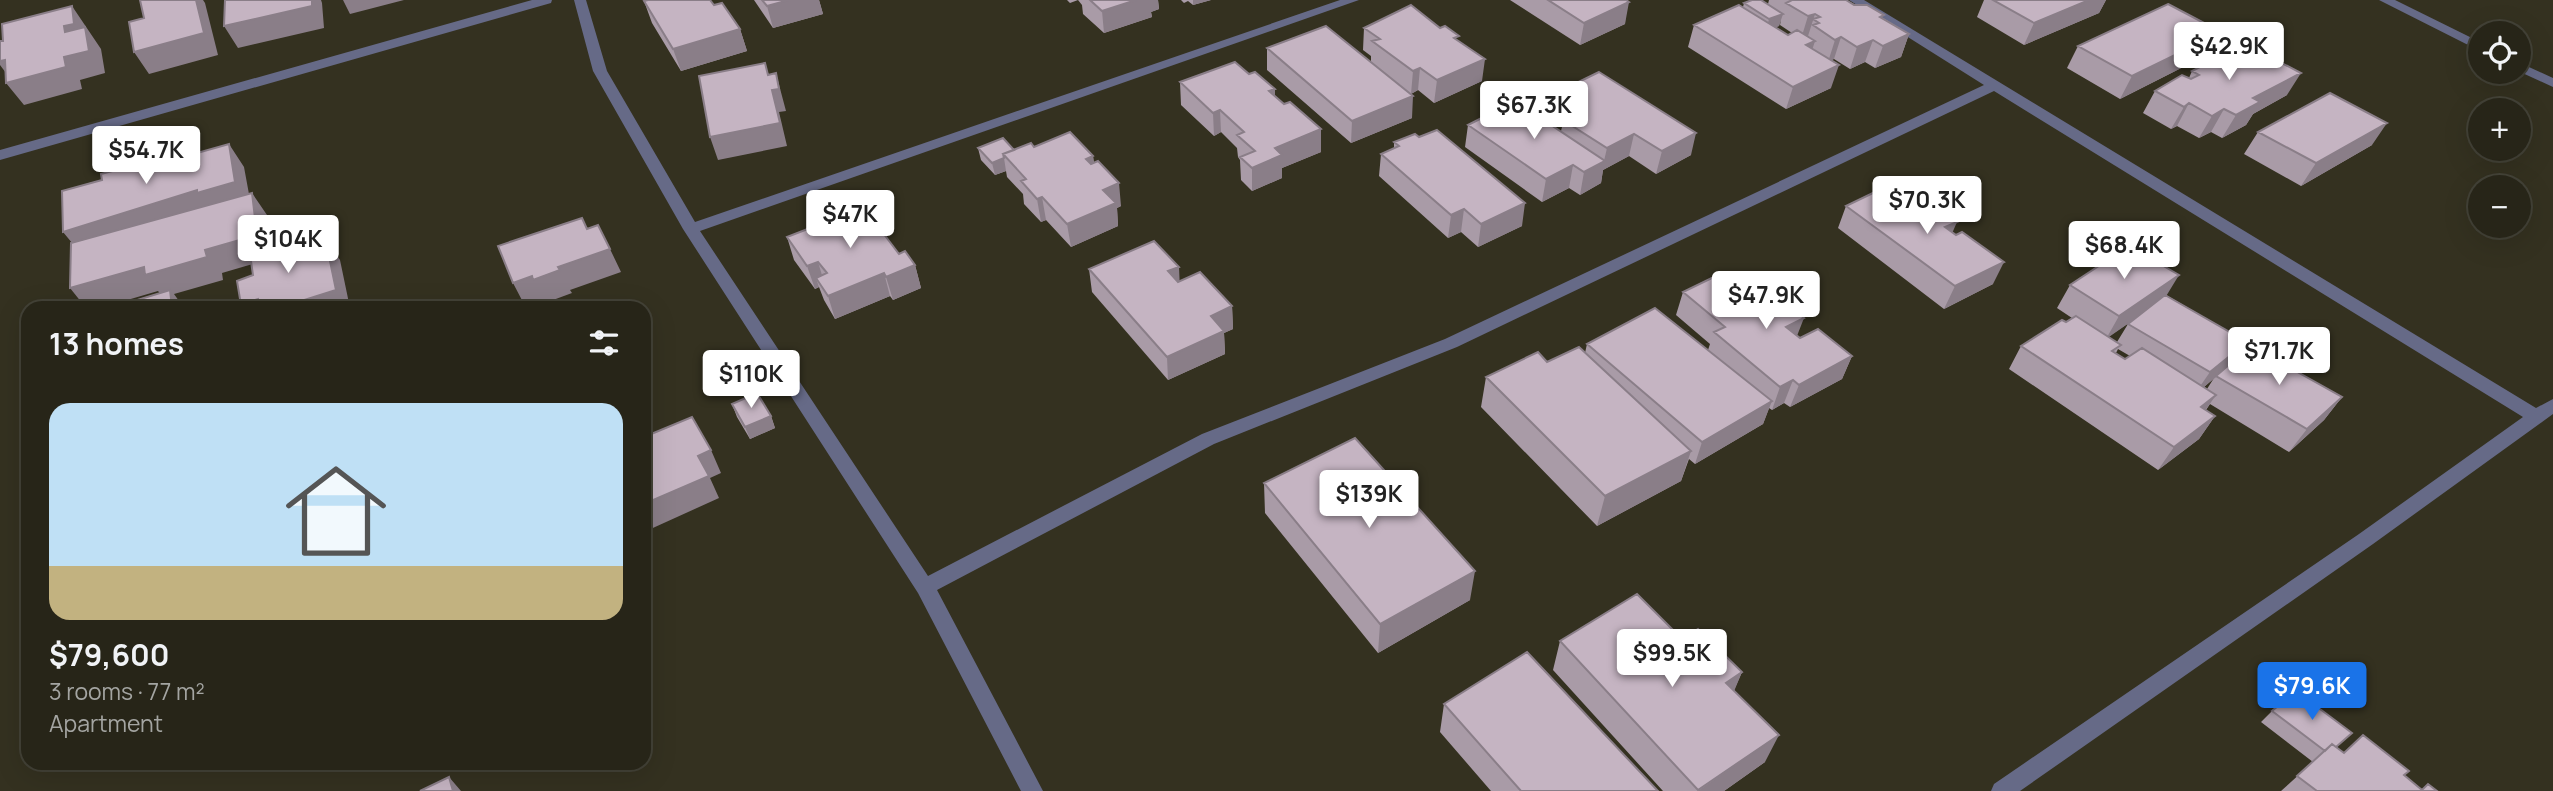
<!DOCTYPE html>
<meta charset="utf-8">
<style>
body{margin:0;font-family:Manrope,sans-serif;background:#333125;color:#f1f3f6;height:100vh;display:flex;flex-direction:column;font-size:26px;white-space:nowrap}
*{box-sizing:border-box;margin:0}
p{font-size:23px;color:#a4a5a2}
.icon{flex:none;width:38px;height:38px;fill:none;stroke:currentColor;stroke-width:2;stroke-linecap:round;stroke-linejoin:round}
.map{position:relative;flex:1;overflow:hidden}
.details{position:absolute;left:21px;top:301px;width:630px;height:469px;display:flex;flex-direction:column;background:#272518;border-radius:21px;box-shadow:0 7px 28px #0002,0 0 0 2px #434237}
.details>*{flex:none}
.fabs{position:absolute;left:2468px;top:21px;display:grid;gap:14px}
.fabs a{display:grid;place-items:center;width:63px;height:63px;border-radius:50%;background:#272518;box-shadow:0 7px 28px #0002,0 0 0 2px #434237;font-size:35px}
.price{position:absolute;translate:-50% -60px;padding:0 16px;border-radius:7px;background:#fff;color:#222;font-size:23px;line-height:46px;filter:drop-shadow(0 2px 4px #0008)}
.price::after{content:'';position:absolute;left:50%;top:42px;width:21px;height:16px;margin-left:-10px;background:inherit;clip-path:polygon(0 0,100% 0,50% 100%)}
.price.active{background:#1a73e8;color:#fff}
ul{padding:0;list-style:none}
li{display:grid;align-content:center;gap:14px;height:371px;padding:0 28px}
li span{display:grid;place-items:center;height:217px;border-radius:21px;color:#555}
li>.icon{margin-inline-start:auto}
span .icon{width:126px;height:126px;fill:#fffc;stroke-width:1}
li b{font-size:30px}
h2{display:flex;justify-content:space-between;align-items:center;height:84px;padding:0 28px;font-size:30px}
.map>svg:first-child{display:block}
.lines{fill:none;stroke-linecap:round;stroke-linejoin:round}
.minor{fill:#666a87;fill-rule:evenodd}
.wall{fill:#a99ba7;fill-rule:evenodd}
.shaded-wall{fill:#8a7e88}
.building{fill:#c5b4c2;stroke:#8a7e88;stroke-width:2}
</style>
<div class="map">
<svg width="2553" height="791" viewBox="0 0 2553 791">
<rect width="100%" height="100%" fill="#343120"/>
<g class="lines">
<path class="minor" d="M 532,0 L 552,0 L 551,3 L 0,160 L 0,150 Z
M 574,0 L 586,0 L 607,71 L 695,222 L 1340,0 L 1359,0 L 700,231 L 928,576 L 1202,434 L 1445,339 L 1984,85 L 1849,0 L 1864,0 L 2536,408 L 2553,399 L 2553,414 L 2373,544 L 2020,791 L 1991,791 L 1994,784 L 2359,534 L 2523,417 L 1994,91 L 1457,347 L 1214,444 L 937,590 L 1043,791 L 1021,791 L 918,593 L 683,229 L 593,71 Z
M 2379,0 L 2395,0 L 2480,42 L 2480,51 Z
M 2518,62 L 2553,78 L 2553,87 L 2518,71 Z"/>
</g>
<path class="wall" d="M 754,0 L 819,0 L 823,14 L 773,28 Z
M 1067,0 L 1158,0 L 1159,9 L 1151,12 L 1152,17 L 1104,33 L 1083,14 L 1082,5 L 1078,0 L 1070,3 Z
M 1181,0 L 1211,0 L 1193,5 L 1188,1 L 1184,3 Z
M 1510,0 L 1626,0 L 1625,24 L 1580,45 Z
M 1769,0 L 1846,0 L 1883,18 L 1909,34 L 1901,57 L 1875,68 L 1865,62 L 1850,69 L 1834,59 L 1831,60 L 1831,88 L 1786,109 L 1688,47 L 1694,25 L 1743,7 L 1744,3 L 1768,4 ZM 1781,19 L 1780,25 L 1792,33 L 1788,35 L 1776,27 L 1779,26 Z
M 1984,0 L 2106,0 L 2099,13 L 2024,45 L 1977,17 Z
M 644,1 L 714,5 L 740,29 L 747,51 L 681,71 L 652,23 Z
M 2206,24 L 2201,33 L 2197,60 L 2120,99 L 2067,68 L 2078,46 Z
M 1364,28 L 1440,28 L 1458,41 L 1482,81 L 1434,103 L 1418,90 L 1411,94 L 1412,118 L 1351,143 L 1267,70 L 1267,48 L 1371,62 L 1371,56 L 1363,50 Z
M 2192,71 L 2287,95 L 2253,114 L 2246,125 L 2222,138 L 2211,132 L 2199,138 L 2177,126 L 2171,129 L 2143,113 L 2155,91 L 2189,78 Z
M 1180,82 L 1275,97 L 1284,104 L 1321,129 L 1321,152 L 1282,168 L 1282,178 L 1252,191 L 1241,180 L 1240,160 L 1238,157 L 1237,148 L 1221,132 L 1214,136 L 1181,105 Z
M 1552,95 L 1691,155 L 1656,174 L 1629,156 L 1603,170 L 1601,183 L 1580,195 L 1569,188 L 1542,202 L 1465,147 L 1468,125 L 1561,131 L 1562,127 L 1548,118 Z
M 2258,132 L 2372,145 L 2301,186 L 2244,154 Z
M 1394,142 L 1522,226 L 1478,247 L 1461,232 L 1448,238 L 1379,176 L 1381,154 L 1394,148 Z
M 1034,147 L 1093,156 L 1094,163 L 1121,206 L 1117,208 L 1118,226 L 1071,247 L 1046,220 L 1041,222 L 1024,204 L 1023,194 L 1007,177 L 1006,171 L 995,175 L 981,160 L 978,148 L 1014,150 Z
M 1846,206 L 1952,232 L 1993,284 L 1944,309 L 1838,228 Z
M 838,213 L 886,237 L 899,254 L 915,265 L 921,288 L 893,300 L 890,296 L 835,319 L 824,300 L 819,287 L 815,289 L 794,260 L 787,237 L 839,216 Z
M 1089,269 L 1180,281 L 1232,306 L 1233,329 L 1224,333 L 1225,354 L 1168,380 L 1092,292 Z
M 2070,285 L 2166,295 L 2247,342 L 2234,361 L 2342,397 L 2324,420 L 2289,452 L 2210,404 L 2206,410 L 2215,416 L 2199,439 L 2158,470 L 2009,369 L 2021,346 L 2072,318 L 2057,308 ZM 2133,320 L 2128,324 L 2117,342 L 2108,337 ZM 2118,349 L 2130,356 L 2125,359 L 2116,353 ZM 2214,378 L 2207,389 L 2204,387 Z
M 1683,292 L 1797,336 L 1800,338 L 1852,356 L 1842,379 L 1790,407 L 1784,403 L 1772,410 L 1769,408 L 1763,424 L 1695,464 L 1689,459 L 1681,481 L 1597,526 L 1481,407 L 1486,377 L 1585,353 L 1587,344 L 1708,350 L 1710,344 L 1676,315 Z
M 732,404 L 771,416 L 775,428 L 750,439 L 737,417 Z
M 1264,483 L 1470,600 L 1378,653 L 1265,513 Z
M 1682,639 L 1742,672 L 1734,690 L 1765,762 L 1724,791 L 1663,791 L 1553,670 L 1560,641 Z
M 1444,704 L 1658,791 L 1491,791 L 1440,732 Z
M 2272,711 L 2336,747 L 2344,753 L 2363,735 L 2404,775 L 2421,789 L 2437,791 L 2281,791 L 2313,762 L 2261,722 Z"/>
<path class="shaded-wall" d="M 196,0 L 203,0 L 205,3 L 218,55 L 149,74 L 134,52 Z
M 312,0 L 321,0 L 322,3 L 324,28 L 238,48 L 224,26 Z
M 343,0 L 404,0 L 350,14 Z
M 789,0 L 819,0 L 823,14 L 773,28 L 767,6 Z
M 1136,0 L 1158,0 L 1159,9 L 1151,12 L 1152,17 L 1104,33 L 1102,11 Z
M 1193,0 L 1211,0 L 1193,5 Z
M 2089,0 L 2106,0 L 2099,13 L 2024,45 L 2034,23 Z
M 1629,2 L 1625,24 L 1580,45 L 1584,23 Z
M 72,6 L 101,49 L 105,73 L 80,80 L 82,89 L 24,105 L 6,83 L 12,81 L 0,65 L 0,61 L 5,60 L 64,57 L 64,26 Z
M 1783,14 L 1779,26 L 1766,31 L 1769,19 Z
M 1815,14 L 1808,36 L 1801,39 L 1808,16 Z
M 2206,24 L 2195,45 L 2210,38 L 2197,60 L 2120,99 L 2132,76 L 2194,29 Z
M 740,29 L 747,51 L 681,71 L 673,49 Z
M 1909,34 L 1901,57 L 1875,68 L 1883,46 Z
M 1841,37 L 1834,59 L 1828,62 L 1835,40 Z
M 1873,40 L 1865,62 L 1850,69 L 1857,47 Z
M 1815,41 L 1808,63 L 1806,45 Z
M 1485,59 L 1482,81 L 1434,103 L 1437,80 Z
M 765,63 L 773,90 L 776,73 L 782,96 L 786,111 L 779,112 L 787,146 L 718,160 L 710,137 L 768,75 Z
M 1839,65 L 1831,88 L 1786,109 L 1793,87 Z
M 1420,68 L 1418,90 L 1411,94 L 1413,71 Z
M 2301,73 L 2287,95 L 2253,114 L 2246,125 L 2222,138 L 2236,115 L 2253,98 Z
M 1275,89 L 1275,111 L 1269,91 Z
M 1413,96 L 1412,118 L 1351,143 L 1352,121 Z
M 2189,103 L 2177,126 L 2171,129 L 2184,107 Z
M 2224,109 L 2211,132 L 2199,138 L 2212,116 Z
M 1220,110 L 1221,132 L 1214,136 L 1213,113 Z
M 2387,123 L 2372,145 L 2301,186 L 2316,163 Z
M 1321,129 L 1321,152 L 1282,168 L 1282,178 L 1252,191 L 1252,168 L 1275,148 Z
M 1696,133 L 1691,155 L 1656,174 L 1662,151 Z
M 1634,134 L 1629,156 L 1603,170 L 1601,183 L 1580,195 L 1584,172 L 1604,161 L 1607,148 Z
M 229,144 L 244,167 L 251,205 L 82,255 L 63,232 Z
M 1093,156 L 1095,179 L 1086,159 Z
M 1004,158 L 1006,171 L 995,175 L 992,163 Z
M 1573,165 L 1569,188 L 1542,202 L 1546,179 Z
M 1119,183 L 1121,206 L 1117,208 L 1118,226 L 1071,247 L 1067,224 L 1103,190 Z
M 252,193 L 267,215 L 273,258 L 222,273 L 223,280 L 174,294 L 184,308 L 172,308 L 158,291 L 100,308 L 86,308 L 70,288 L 205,250 Z
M 1042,197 L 1046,220 L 1041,222 L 1037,199 Z
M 1525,203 L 1522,226 L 1478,247 L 1481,224 Z
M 1464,209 L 1461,232 L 1448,238 L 1451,215 Z
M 1957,222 L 1947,245 L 1945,227 Z
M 882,223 L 888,246 L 877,225 Z
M 325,237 L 340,260 L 350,308 L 279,308 Z
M 610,249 L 621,272 L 570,290 L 572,293 L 545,303 L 543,299 L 525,306 L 513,283 Z
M 818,262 L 825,285 L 816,278 L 819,287 L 815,289 L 807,266 Z
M 2004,262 L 1993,284 L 1944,309 L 1955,286 Z
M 915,265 L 921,288 L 893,300 L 886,277 Z
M 1179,267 L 1180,290 L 1168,271 Z
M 884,273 L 890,296 L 835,319 L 828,296 Z
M 2179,275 L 2165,298 L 2106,339 L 2119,316 Z
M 258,299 L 264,308 L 243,308 L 241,305 Z
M 1232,306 L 1233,329 L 1224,333 L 1225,354 L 1168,380 L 1167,357 L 1211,316 Z
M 1804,318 L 1795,341 L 1786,327 Z
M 2247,342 L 2231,365 L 2194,395 L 2210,372 Z
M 1852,356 L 1842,379 L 1790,407 L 1799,385 Z
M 1793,380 L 1784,403 L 1772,410 L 1780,387 Z
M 2216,395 L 2200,418 L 2201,407 Z
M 2342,397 L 2324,420 L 2289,452 L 2307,429 Z
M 1772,401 L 1763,424 L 1695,464 L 1702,442 Z
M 771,416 L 775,428 L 750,439 L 745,427 Z
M 2215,416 L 2199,439 L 2158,470 L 2174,447 Z
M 711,450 L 721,473 L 710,478 L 719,498 L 644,532 L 644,504 L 698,456 Z
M 1691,451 L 1681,481 L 1597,526 L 1605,496 Z
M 1475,571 L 1470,600 L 1378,653 L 1380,624 Z
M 1742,672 L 1730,701 L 1726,683 Z
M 1779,735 L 1765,762 L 1724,791 L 1698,791 Z
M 449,777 L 461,791 L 453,791 Z"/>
<path class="building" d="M 140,0 L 196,0 L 204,33 L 134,52 L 129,22 L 144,18 Z
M 225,0 L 312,0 L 312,6 L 224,26 Z
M 648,0 L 710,0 L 714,5 L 722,3 L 740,29 L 673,49 L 644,1 Z
M 762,0 L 789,0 L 767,6 Z
M 1090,0 L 1136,0 L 1102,11 Z
M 1548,0 L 1626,0 L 1629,2 L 1584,23 Z
M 1752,0 L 1761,0 L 1783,14 L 1769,19 L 1744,3 Z
M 1792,0 L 1846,0 L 1854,5 L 1867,5 L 1884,15 L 1880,17 L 1909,34 L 1883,46 L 1873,40 L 1857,47 L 1841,37 L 1835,40 L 1813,25 L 1819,23 L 1813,19 L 1820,17 L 1815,14 L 1808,16 L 1786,3 Z
M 1993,0 L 2089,0 L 2034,23 Z
M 2168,4 L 2206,24 L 2194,29 L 2210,38 L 2132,76 L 2078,46 Z
M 1411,5 L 1440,28 L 1445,26 L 1459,36 L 1454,38 L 1485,59 L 1437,80 L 1420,68 L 1413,71 L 1372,41 L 1380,39 L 1364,28 Z
M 1739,5 L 1788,35 L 1797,30 L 1815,41 L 1806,45 L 1839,65 L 1793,87 L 1694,25 Z
M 72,6 L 74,24 L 64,26 L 65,32 L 85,27 L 89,51 L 64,57 L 66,67 L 6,83 L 5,60 L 0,61 L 0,41 L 3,41 L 2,24 Z
M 1326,26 L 1413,96 L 1352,121 L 1267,48 Z
M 2245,44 L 2301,73 L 2253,98 L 2260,102 L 2236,115 L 2224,109 L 2212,116 L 2189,103 L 2184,107 L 2155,91 L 2182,75 L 2191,79 L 2199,75 L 2192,71 Z
M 1235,62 L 1249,74 L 1255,72 L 1275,89 L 1269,91 L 1284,104 L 1290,102 L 1321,129 L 1275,148 L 1282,155 L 1252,168 L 1240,157 L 1255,151 L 1237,135 L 1244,132 L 1220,110 L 1213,113 L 1180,82 Z
M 765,63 L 768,75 L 776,73 L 779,89 L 772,90 L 780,123 L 710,137 L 699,76 Z
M 1599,72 L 1696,133 L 1662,151 L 1634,134 L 1607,148 L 1563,120 L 1577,112 L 1552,95 Z
M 2330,93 L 2387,123 L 2316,163 L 2258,132 Z
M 1515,101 L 1605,161 L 1584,172 L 1573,165 L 1546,179 L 1468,125 Z
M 1437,130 L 1525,203 L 1481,224 L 1464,209 L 1451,215 L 1381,154 L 1399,146 L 1394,142 L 1415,134 L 1419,137 Z
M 1070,132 L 1093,156 L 1086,159 L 1091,164 L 1098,161 L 1119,183 L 1103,190 L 1116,203 L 1067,224 L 1042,197 L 1037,199 L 1021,181 L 1026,179 L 1003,154 L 1031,143 L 1034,147 Z
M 1003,138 L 1014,150 L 1003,154 L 1004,158 L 992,163 L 978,148 Z
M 229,144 L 235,182 L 197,193 L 197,190 L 63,232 L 62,191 L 102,180 L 101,174 L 143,163 L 144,168 Z
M 1875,192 L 1886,200 L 1904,193 L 1921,205 L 1928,202 L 1957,222 L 1945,227 L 1956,235 L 1962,232 L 2004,262 L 1955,286 L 1846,206 Z
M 252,193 L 257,235 L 205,250 L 207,257 L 145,275 L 144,267 L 70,288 L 71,243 Z
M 866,202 L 882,223 L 877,225 L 899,254 L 905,251 L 915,265 L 886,277 L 884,273 L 828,296 L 816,278 L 827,273 L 818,262 L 807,266 L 787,237 L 841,216 L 838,213 Z
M 582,218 L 587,229 L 598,225 L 610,249 L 558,267 L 560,270 L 533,280 L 532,276 L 513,283 L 498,246 Z
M 325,237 L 336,290 L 279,308 L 259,308 L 258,299 L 241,305 L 237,281 L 253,275 L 250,254 L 289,242 L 289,248 Z
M 1154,241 L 1179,267 L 1168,271 L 1178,282 L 1200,272 L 1232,306 L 1211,316 L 1224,331 L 1167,357 L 1089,269 Z
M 2129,246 L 2179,275 L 2119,316 L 2070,285 Z
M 1718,275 L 1735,288 L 1754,279 L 1804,318 L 1786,327 L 1800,338 L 1818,329 L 1852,356 L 1799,385 L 1793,380 L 1780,387 L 1714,332 L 1725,327 L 1683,292 Z
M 170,290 L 172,308 L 111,308 Z
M 2165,295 L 2247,342 L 2210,372 L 2128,324 Z
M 1655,308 L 1772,401 L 1702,442 L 1587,344 Z
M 2076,316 L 2121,345 L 2112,351 L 2125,359 L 2142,348 L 2216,395 L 2201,407 L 2215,416 L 2174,447 L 2021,346 L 2062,320 L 2066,322 Z
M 2251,346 L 2342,397 L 2307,429 L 2216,376 Z
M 1579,347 L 1691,451 L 1605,496 L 1486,377 L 1538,352 L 1547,362 Z
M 757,393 L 771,416 L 745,427 L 732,404 Z
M 692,417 L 711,450 L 698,456 L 709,476 L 644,504 L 644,437 Z
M 1355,438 L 1475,571 L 1380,624 L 1264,483 Z
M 1637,594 L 1682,639 L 1698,629 L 1742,672 L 1726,683 L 1779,735 L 1698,790 L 1560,641 Z
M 1527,652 L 1658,791 L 1521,791 L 1444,704 Z
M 2296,691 L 2352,733 L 2336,747 L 2332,744 L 2325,751 L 2272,711 Z
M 2363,735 L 2409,771 L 2404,775 L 2422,790 L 2428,784 L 2437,791 L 2317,791 L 2297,776 L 2332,744 L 2344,753 Z
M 449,777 L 453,791 L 420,791 Z"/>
</svg>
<div class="fabs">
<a><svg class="icon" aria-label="locate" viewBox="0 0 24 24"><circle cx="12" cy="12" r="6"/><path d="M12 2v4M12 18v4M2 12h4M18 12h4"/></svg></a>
<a>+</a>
<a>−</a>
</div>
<b class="price" style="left:2229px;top:82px">$42.9K</b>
<b class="price" style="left:1534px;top:141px">$67.3K</b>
<b class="price" style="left:146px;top:186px">$54.7K</b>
<b class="price" style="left:1927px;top:236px">$70.3K</b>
<b class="price" style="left:850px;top:250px">$47K</b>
<b class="price" style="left:288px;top:275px">$104K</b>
<b class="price" style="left:2124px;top:281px">$68.4K</b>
<b class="price" style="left:1766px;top:331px">$47.9K</b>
<b class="price" style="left:2279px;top:387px">$71.7K</b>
<b class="price" style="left:751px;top:410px">$110K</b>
<b class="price" style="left:1369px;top:530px">$139K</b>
<b class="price" style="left:1672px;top:689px">$99.5K</b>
<b class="price active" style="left:2312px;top:722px">$79.6K</b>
<section class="details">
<h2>13 homes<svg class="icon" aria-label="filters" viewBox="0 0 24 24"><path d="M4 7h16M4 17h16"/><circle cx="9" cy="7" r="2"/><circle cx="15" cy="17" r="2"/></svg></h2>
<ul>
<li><span style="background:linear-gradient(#bfe0f5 75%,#c2b280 0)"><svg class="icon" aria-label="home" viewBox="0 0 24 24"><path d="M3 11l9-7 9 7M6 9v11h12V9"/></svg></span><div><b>$79,600</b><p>3 rooms · 77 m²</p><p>Apartment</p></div></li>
</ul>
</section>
</div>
